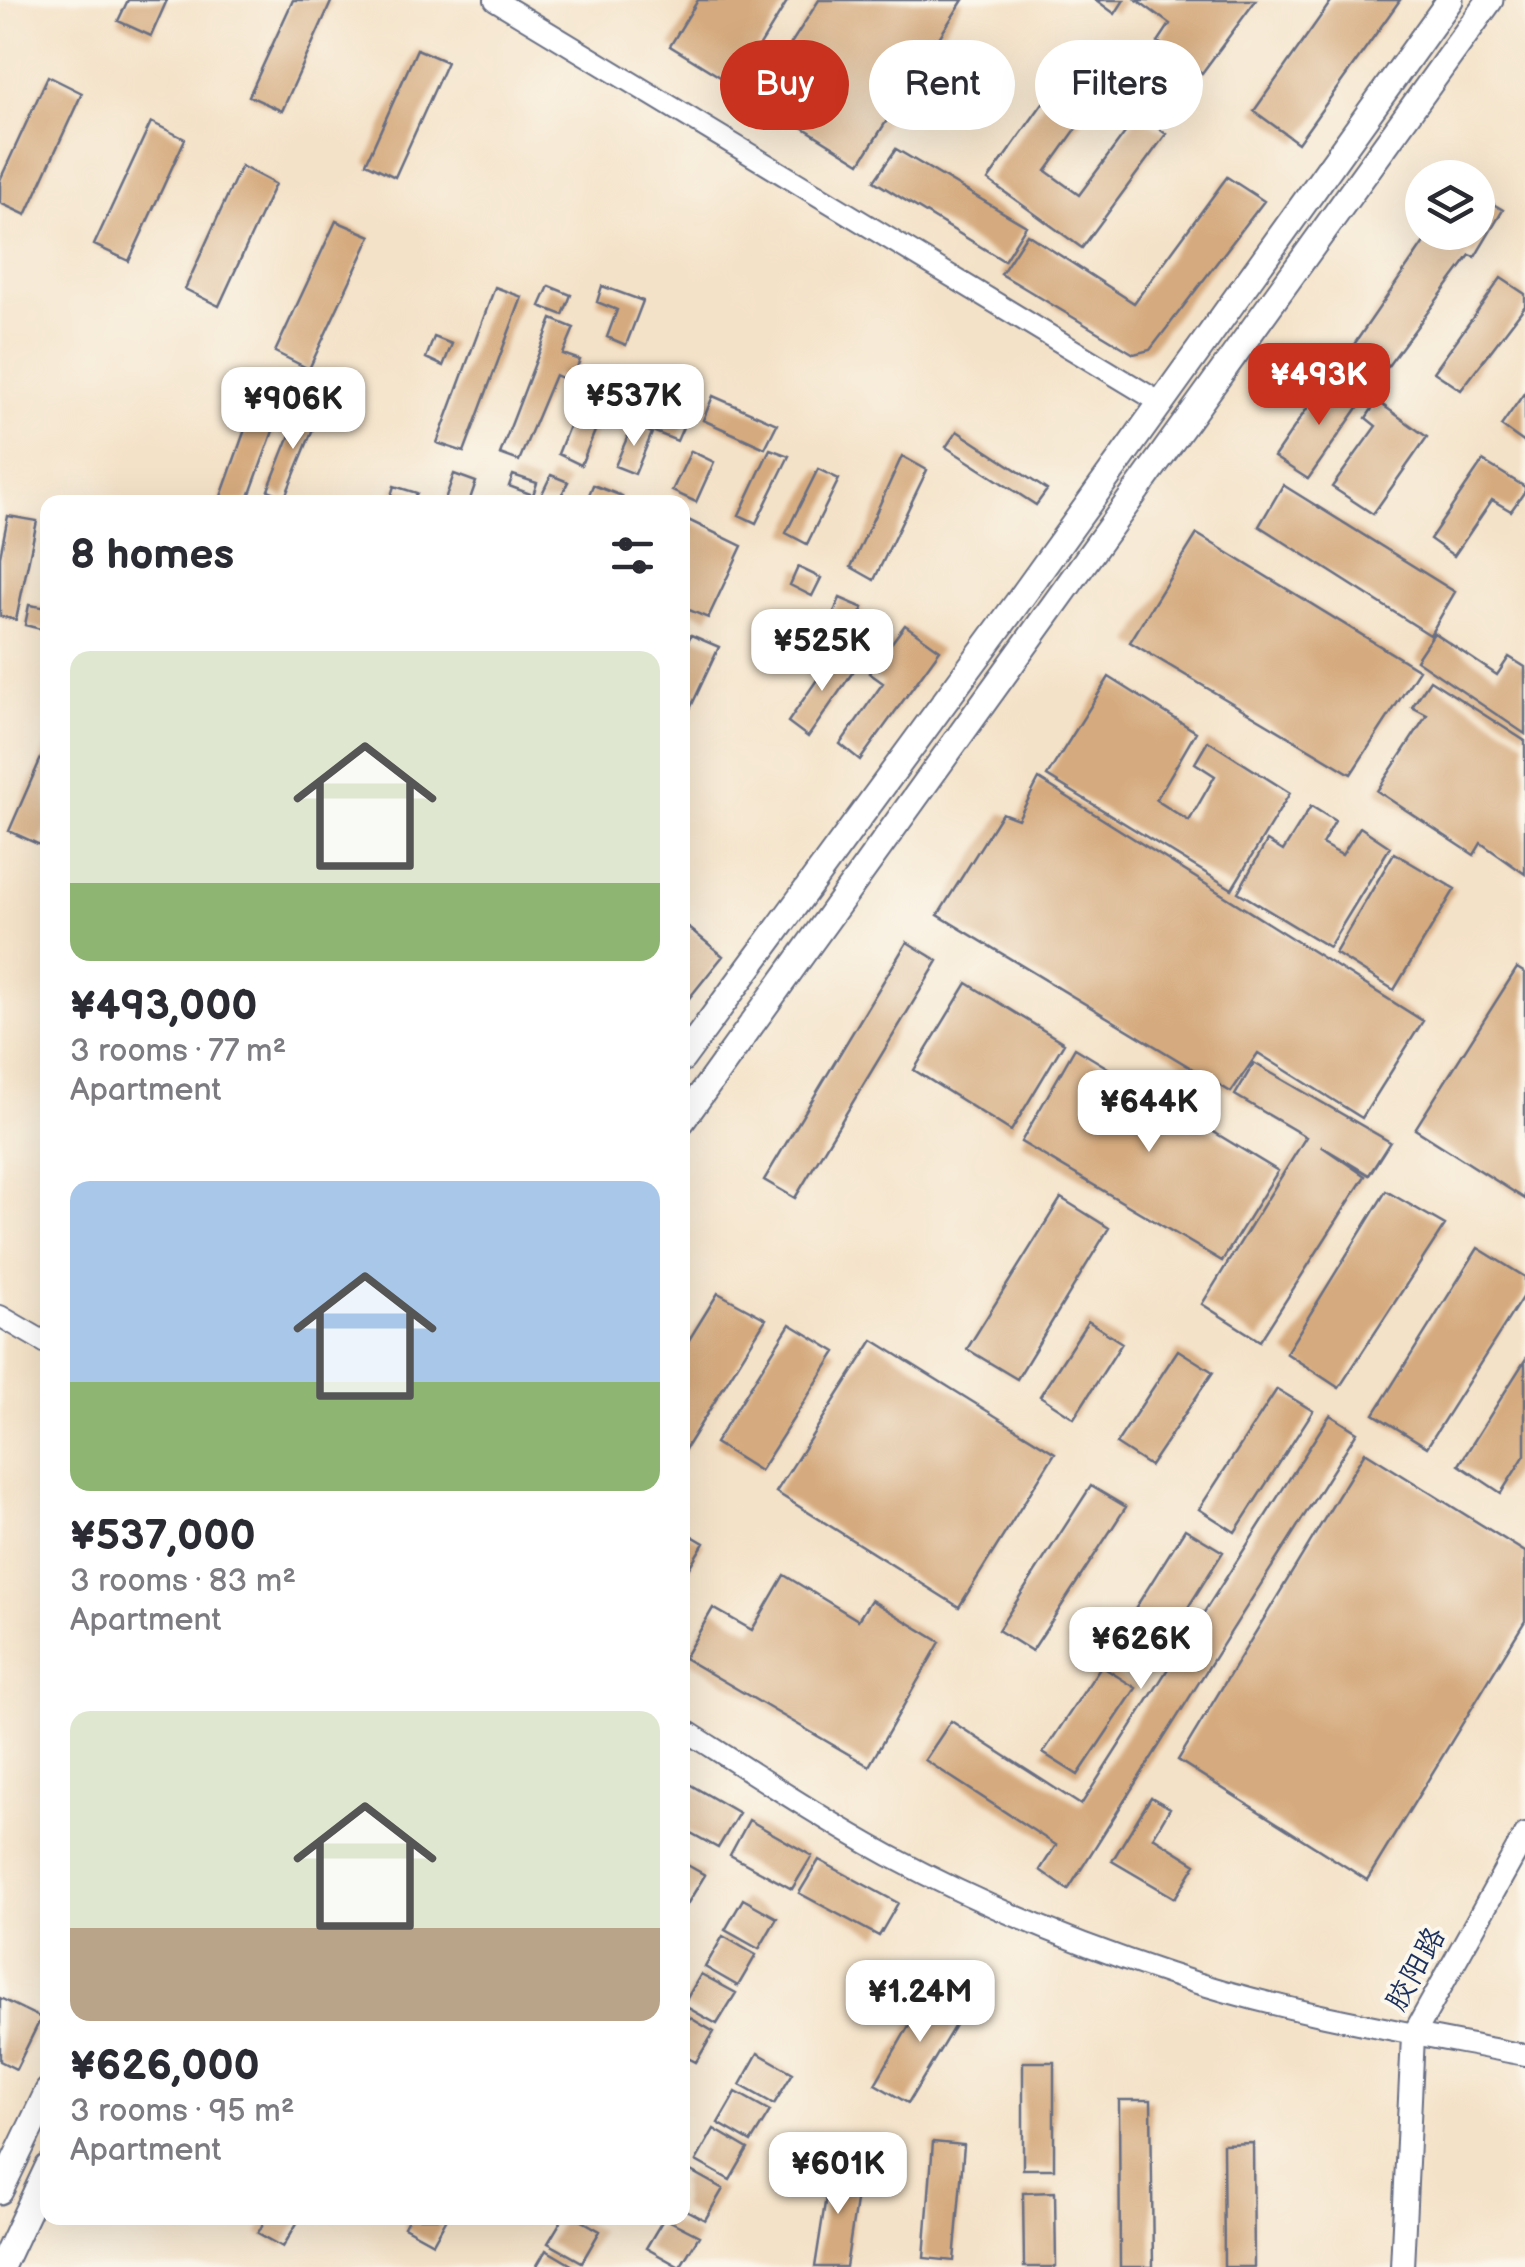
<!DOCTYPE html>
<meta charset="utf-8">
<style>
body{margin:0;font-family:"Balsamiq Sans","LXGW WenKai TC",sans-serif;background:#f7f7f7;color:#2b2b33;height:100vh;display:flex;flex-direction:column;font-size:38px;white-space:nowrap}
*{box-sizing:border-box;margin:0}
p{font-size:32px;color:#7c7c81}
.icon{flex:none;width:55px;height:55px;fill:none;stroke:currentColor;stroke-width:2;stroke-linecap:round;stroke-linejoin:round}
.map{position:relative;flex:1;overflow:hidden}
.side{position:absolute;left:40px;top:495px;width:650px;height:1730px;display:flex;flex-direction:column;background:#fff;border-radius:20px;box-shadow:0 10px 40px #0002}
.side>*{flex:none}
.banner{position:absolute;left:720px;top:40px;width:655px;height:90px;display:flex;gap:20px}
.controls{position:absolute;left:1405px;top:160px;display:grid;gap:20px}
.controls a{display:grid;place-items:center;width:90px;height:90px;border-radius:50%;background:#fff;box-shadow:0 10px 40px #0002;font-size:50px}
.price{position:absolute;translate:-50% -85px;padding:0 22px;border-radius:20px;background:#fff;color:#222;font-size:32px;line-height:65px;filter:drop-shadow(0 2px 5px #0008)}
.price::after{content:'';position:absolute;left:50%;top:60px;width:30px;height:22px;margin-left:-15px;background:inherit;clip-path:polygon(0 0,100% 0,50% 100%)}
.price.on{background:#c8321e;color:#fff}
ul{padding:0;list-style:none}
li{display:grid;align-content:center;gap:20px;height:530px;padding:0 30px}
li span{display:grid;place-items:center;height:310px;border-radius:20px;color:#555}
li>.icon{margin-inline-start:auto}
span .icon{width:180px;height:180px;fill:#fffc;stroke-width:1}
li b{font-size:42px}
h2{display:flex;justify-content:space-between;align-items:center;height:120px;padding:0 30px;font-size:42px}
.chip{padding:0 35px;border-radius:45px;background:#fff;box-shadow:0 10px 40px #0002;font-size:35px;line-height:90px}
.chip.on{background:#c8321e;color:#fff}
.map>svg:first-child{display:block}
.building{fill:#d5aa7e}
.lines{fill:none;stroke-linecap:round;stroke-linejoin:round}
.tertiary-casing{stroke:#676e83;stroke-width:24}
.secondary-casing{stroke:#676e83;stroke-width:26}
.primary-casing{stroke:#676e83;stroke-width:29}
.tertiary{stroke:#fff;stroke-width:20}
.secondary{stroke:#fff;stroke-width:22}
.primary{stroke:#fff;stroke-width:25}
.labels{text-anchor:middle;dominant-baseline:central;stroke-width:8;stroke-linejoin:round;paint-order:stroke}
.street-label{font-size:30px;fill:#1b2f5e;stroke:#fbf7ec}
</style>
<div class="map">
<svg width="1525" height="2267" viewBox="0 0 1525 2267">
<rect width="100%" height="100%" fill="#fbf7ec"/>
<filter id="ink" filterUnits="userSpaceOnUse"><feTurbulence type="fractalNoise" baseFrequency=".01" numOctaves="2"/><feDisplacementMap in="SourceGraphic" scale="20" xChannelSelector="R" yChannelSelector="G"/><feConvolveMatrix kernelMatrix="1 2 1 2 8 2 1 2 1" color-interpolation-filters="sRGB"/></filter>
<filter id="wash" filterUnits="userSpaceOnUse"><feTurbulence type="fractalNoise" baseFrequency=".0048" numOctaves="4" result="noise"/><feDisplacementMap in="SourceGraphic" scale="40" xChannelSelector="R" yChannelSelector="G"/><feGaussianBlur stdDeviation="2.25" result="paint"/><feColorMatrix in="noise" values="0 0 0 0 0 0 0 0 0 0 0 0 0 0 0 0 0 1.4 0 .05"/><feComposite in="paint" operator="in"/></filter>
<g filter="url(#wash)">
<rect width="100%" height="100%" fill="#f4e2c8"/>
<g id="blocks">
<path class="building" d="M 128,0 L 167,0 L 151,36 L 118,21 Z
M 293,0 L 332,0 L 282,111 L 249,96 Z
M 698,0 L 788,0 L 735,86 L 670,46 Z
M 819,0 L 963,0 L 860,163 L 756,98 Z
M 1096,0 L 1124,0 L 1115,14 Z
M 1137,0 L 1256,0 L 1202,73 L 1158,42 L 1170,24 Z
M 1332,0 L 1400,0 L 1298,143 L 1254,111 Z
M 417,49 L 447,62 L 395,177 L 366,163 Z
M 1070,65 L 1104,90 L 1046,171 L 1079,195 L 1139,114 L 1166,134 L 1082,248 L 988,180 Z
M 48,76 L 82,93 L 26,215 L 0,203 L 0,180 Z
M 151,122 L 185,139 L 129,261 L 94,245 Z
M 896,149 L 1026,226 L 1004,261 L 874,181 Z
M 241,166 L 275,184 L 219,306 L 185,289 Z
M 1227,177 L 1264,201 L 1150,350 L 1134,354 L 1001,274 L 1027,234 L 1134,303 Z
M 1478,195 L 1503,210 L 1475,257 L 1470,255 L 1385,370 L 1353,346 L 1431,232 L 1478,232 Z
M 336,221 L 371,236 L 309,369 L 275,352 Z
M 1501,278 L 1525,294 L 1525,306 L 1461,390 L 1434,372 Z
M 549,286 L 571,295 L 563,315 L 540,306 Z
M 602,286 L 643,301 L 626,345 L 607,337 L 617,310 L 597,302 Z
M 495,287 L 522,297 L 464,452 L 437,443 Z
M 552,319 L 574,328 L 563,354 L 580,360 L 571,382 L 555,375 L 519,461 L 500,454 Z
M 434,337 L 452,344 L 443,366 L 426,358 Z
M 592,368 L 616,380 L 581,465 L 558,454 Z
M 1329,376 L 1364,399 L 1308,479 L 1274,457 Z
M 1525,392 L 1525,443 L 1501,426 Z
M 713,396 L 777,424 L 765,448 L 703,420 Z
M 1377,401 L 1427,437 L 1373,514 L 1332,487 L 1376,426 L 1366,418 Z
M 301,407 L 319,414 L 285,497 L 268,490 Z
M 252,410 L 277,420 L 247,502 L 219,502 Z
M 662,416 L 684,425 L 677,441 L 655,432 Z
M 633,424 L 652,433 L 635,474 L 615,466 Z
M 957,431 L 1047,490 L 1036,505 L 946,447 Z
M 770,449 L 789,456 L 756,523 L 739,515 Z
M 691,451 L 714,462 L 696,502 L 672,491 Z
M 902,456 L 927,470 L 874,580 L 851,567 Z
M 1483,461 L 1525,487 L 1525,491 L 1511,511 L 1492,500 L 1454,556 L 1430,539 Z
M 818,469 L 839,479 L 807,544 L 786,533 Z
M 454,474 L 476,482 L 469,502 L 444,502 Z
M 513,475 L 537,483 L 533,495 L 509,486 Z
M 551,475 L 568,482 L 558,502 L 538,502 Z
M 593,485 L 622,496 L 619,502 L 586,502 Z
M 1283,485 L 1455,592 L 1430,635 L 1259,526 Z
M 394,486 L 417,493 L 414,502 L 389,502 Z
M 8,516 L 37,521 L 16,620 L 0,616 L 0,556 Z
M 682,517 L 742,546 L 708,618 L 682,607 Z
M 1197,534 L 1419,670 L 1351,774 L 1130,642 Z
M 798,567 L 821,578 L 812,596 L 790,585 Z
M 840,598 L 863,608 L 851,636 L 828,626 Z
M 29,605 L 48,608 L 48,631 L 25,625 Z
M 905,625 L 940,650 L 860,760 L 840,744 L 883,683 L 869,673 Z
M 1434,633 L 1497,675 L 1509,657 L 1525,667 L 1525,734 L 1416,660 Z
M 691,635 L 719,647 L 682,726 L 682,653 Z
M 836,652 L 857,666 L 808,737 L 788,722 Z
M 1109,677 L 1196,732 L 1156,800 L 1189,821 L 1215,776 L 1195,763 L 1208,741 L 1290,793 L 1232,889 L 1047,776 Z
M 1430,680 L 1525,741 L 1525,874 L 1481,843 L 1474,855 L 1377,791 L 1427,715 L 1412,707 Z
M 48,742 L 48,826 L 40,845 L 9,831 Z
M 1039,779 L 1423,1021 L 1362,1118 L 1258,1053 L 1231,1092 L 938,915 L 1002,813 L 1018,819 Z
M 1311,806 L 1335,821 L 1322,844 L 1342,855 L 1360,827 L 1390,847 L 1329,947 L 1238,892 L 1267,841 L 1283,851 Z
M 1394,853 L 1455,889 L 1394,990 L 1335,953 Z
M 682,922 L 723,956 L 682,1007 Z
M 907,942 L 938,961 L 795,1198 L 764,1180 Z
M 1517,968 L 1525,973 L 1525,1199 L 1415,1129 Z
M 967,983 L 1064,1043 L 1011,1131 L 914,1070 Z
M 1075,1048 L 1278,1171 L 1222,1261 L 1021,1142 Z
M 1254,1063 L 1390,1142 L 1369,1175 L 1321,1146 L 1365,1176 L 1260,1341 L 1202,1304 L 1306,1137 L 1235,1095 Z
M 1386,1191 L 1445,1225 L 1339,1388 L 1286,1353 Z
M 1061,1198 L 1109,1228 L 1017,1379 L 967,1349 Z
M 1478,1248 L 1525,1277 L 1525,1293 L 1427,1447 L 1374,1414 Z
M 718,1293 L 766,1319 L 682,1454 L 682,1351 Z
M 1088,1321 L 1122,1343 L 1074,1418 L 1040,1396 Z
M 790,1324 L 836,1352 L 760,1471 L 715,1443 Z
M 873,1340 L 1055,1453 L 959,1607 L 776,1492 Z
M 1178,1350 L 1213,1372 L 1150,1466 L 1116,1444 Z
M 1525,1360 L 1525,1455 L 1501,1493 L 1459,1465 Z
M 1277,1389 L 1313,1411 L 1235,1532 L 1199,1509 Z
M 1330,1415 L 1357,1432 L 1068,1890 L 1040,1870 L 1056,1845 L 925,1760 L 951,1721 L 1081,1805 Z
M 1365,1452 L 1525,1552 L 1525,1621 L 1367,1880 L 1178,1760 Z
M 1091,1486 L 1126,1507 L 1032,1651 L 998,1630 Z
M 1185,1529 L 1223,1552 L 1150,1668 L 1112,1645 Z
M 682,1530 L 704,1543 L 682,1579 Z
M 784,1575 L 858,1620 L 871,1600 L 940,1642 L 869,1766 L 684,1658 L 713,1608 L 752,1630 Z
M 1101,1666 L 1136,1688 L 1078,1775 L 1043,1753 Z
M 682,1780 L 739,1813 L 718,1848 L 682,1828 Z
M 1151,1797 L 1170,1808 L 1153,1837 L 1196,1864 L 1175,1898 L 1112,1861 Z
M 749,1820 L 812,1856 L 792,1889 L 730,1855 Z
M 819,1860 L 898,1903 L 879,1936 L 799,1893 Z
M 682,1862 L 705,1875 L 686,1906 L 682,1904 Z
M 743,1899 L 777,1918 L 759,1949 L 725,1930 Z
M 723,1936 L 756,1955 L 738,1986 L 705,1967 Z
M 701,1974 L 736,1993 L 717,2024 L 683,2005 Z
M 932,1986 L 966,2007 L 908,2103 L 875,2084 Z
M 0,1998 L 41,2018 L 16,2069 L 0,2061 Z
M 682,2013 L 714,2032 L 696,2062 L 682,2055 Z
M 758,2053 L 793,2073 L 774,2104 L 740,2085 Z
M 1023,2062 L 1054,2062 L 1054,2169 L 1023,2169 Z
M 736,2092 L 770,2111 L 751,2142 L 718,2123 Z
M 1119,2100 L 1151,2100 L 1153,2267 L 1120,2267 Z
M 714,2129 L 748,2149 L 730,2180 L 696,2161 Z
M 933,2142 L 964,2145 L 954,2261 L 924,2258 Z
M 1253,2143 L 1254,2267 L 1224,2267 L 1223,2144 Z
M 831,2164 L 861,2168 L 846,2267 L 815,2267 Z
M 689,2170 L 723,2189 L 705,2220 L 682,2208 L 682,2182 Z
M 1055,2192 L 1056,2267 L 1024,2267 L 1023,2193 Z
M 266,2218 L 300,2218 L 283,2247 L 258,2233 Z
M 409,2218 L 447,2218 L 433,2243 L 404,2227 Z
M 563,2218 L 577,2218 L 600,2231 L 582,2262 L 548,2243 Z
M 664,2218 L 699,2236 L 680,2267 L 646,2248 Z
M 546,2250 L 575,2267 L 536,2267 Z"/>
</g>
</g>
<g filter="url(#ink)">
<use href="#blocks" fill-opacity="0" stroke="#676e83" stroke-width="2.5"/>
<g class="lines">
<defs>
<path id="tertiary" d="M 495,0 L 1161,403
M 0,1316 L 48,1344
M 682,1728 C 751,1772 819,1817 890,1856 C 978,1903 1074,1943 1169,1974 C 1285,2013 1406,2032 1525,2055"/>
<path id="secondary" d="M 1402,2267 L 1413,2036 L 1525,1835"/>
<path id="primary" d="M 682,1059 L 1018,602 L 1450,0
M 682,1121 L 1490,0
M 0,2191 L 48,2091
M 1,2267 L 48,2167"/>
</defs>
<use href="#tertiary" class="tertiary-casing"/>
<use href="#secondary" class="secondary-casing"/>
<use href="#primary" class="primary-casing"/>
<use href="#tertiary" class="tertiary"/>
<use href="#secondary" class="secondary"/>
<use href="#primary" class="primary"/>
</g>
</g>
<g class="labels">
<g class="street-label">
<text transform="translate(1416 1969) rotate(-61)">胶阳路</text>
</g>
</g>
</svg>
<div class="controls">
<a><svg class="icon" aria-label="layers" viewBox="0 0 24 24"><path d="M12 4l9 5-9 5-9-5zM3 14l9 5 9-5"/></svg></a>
</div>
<b class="price on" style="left:1319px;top:428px">¥493K</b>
<b class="price" style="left:634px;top:449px">¥537K</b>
<b class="price" style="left:293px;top:452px">¥906K</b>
<b class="price" style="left:822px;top:694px">¥525K</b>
<b class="price" style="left:1149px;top:1155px">¥644K</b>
<b class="price" style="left:1141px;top:1692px">¥626K</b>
<b class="price" style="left:920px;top:2045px">¥1.24M</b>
<b class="price" style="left:838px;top:2217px">¥601K</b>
<div class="banner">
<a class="chip on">Buy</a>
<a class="chip">Rent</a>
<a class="chip">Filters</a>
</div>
<section class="side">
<h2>8 homes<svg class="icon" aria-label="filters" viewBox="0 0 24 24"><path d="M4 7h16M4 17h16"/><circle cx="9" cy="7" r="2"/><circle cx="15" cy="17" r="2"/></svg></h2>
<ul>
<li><span style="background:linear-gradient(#dfe7d0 75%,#8fb573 0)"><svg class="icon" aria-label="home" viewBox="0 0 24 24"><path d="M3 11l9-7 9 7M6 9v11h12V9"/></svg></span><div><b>¥493,000</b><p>3 rooms · 77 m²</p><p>Apartment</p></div></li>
<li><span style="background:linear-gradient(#a9c7e8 65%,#8fb573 0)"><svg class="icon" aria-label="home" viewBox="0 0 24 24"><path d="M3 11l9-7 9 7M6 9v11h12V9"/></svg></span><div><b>¥537,000</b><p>3 rooms · 83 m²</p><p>Apartment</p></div></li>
<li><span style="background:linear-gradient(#dfe7d0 70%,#b9a48a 0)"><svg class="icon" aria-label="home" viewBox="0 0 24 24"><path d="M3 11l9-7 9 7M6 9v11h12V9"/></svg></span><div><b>¥626,000</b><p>3 rooms · 95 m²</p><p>Apartment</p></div></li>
</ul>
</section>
</div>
